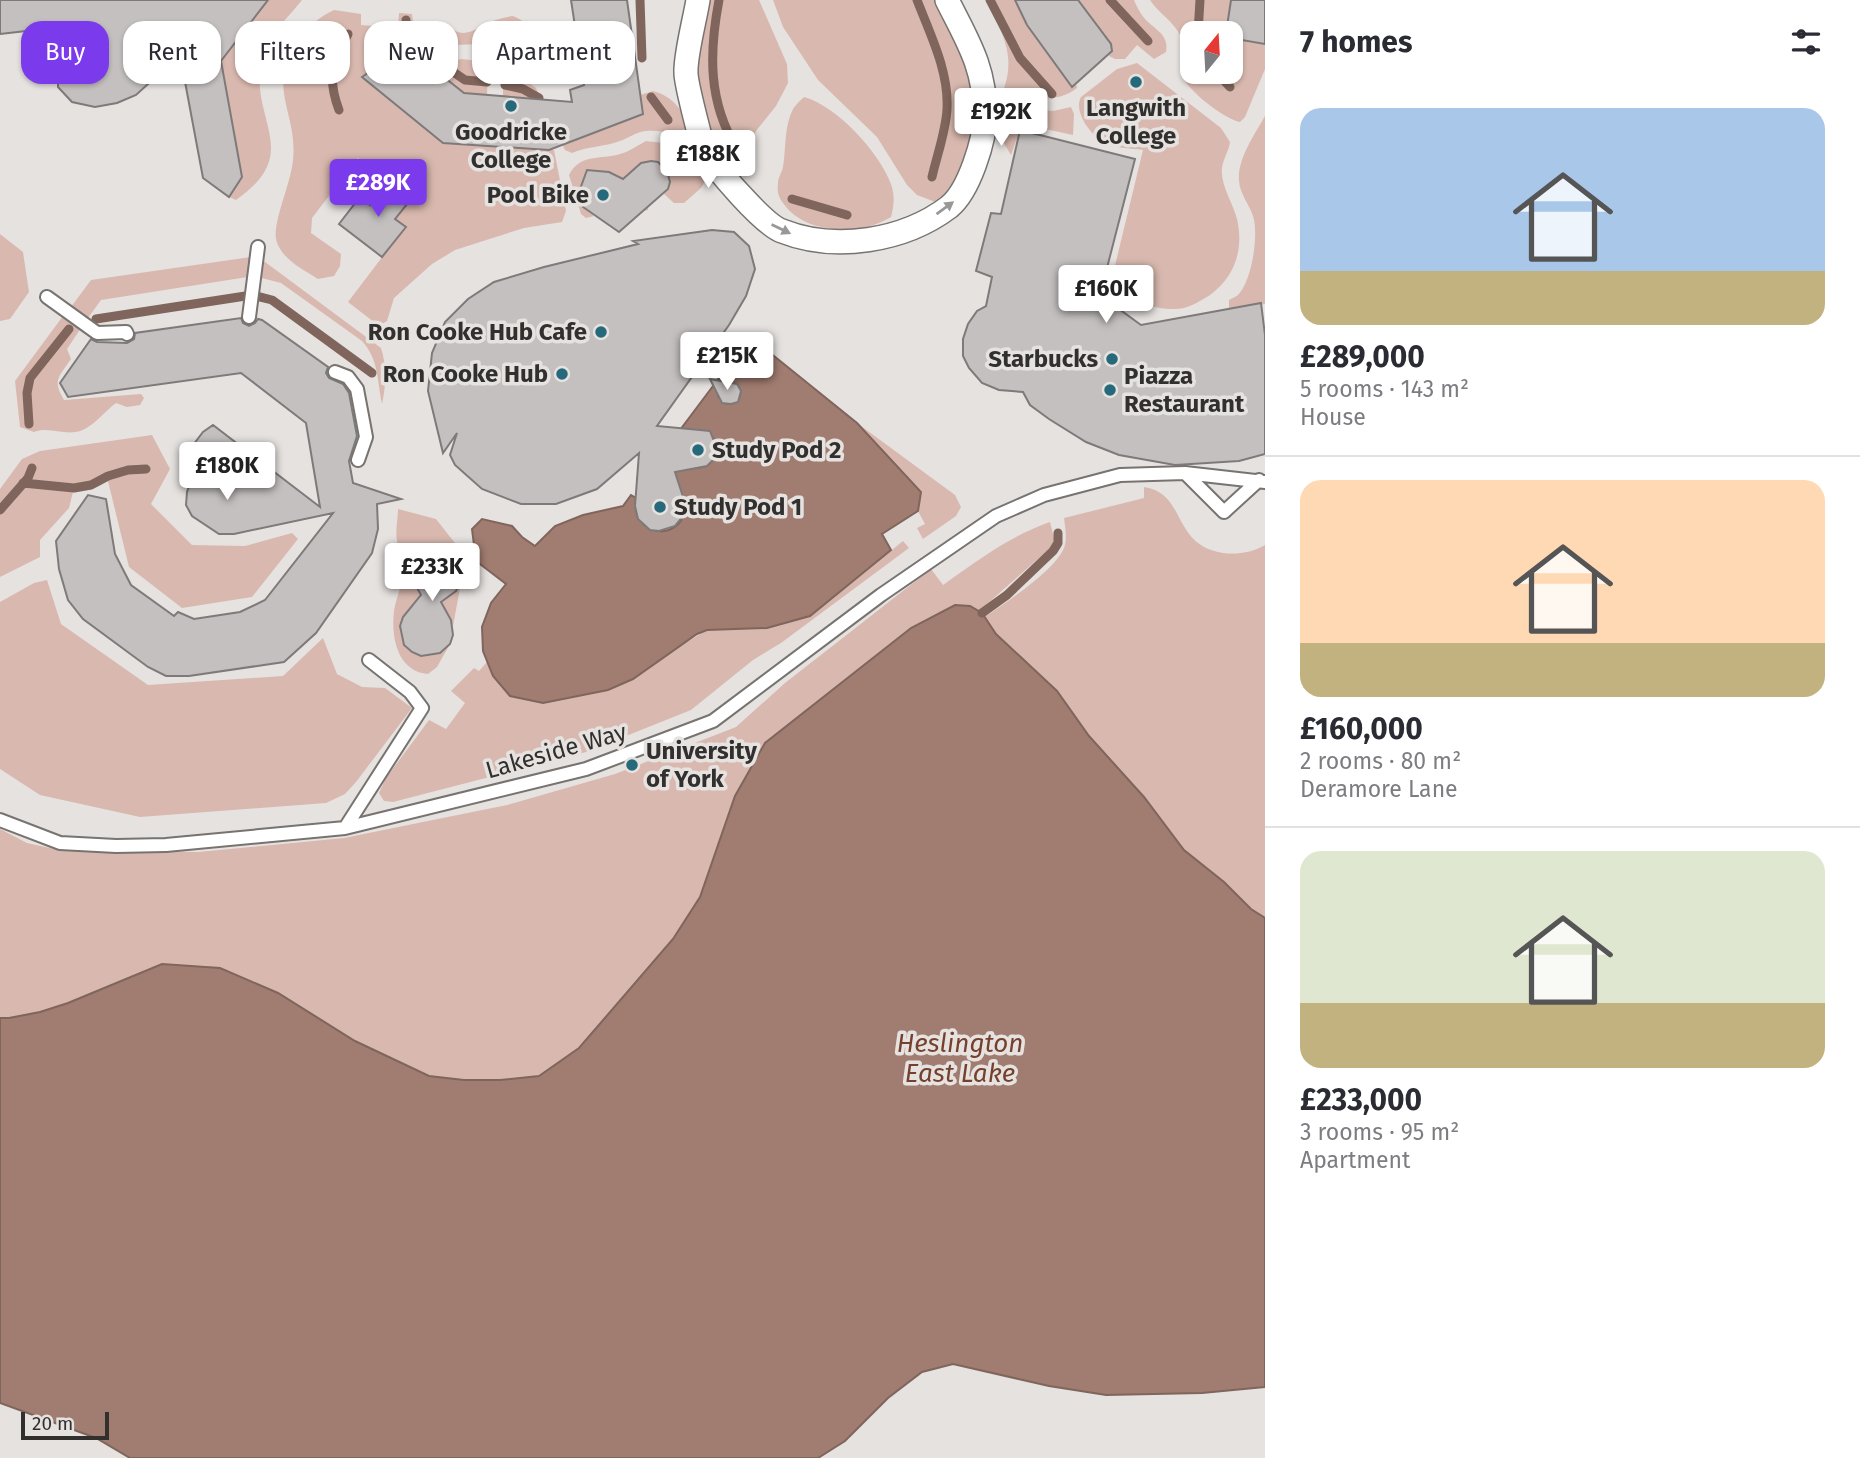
<!DOCTYPE html>
<meta charset="utf-8">
<style>
body{margin:0;font-family:"Fira Sans",sans-serif;background:#f7f7f7;color:#2b2b33;height:100vh;display:flex;flex-direction:column;font-size:26px;white-space:nowrap}
*{box-sizing:border-box;margin:0}
p{font-size:23px;color:#7c7c81}
.icon{flex:none;width:38px;height:38px;fill:none;stroke:currentColor;stroke-width:2;stroke-linecap:round;stroke-linejoin:round}
.map{position:relative;flex:1;overflow:hidden}
.side{display:flex;flex-direction:column;background:#fff;width:595px}
.side>*{flex:none}
.hud{position:absolute;left:21px;top:21px;width:665px;height:63px;display:flex;gap:14px}
.needle{width:46px;rotate:18deg}
.tools{position:absolute;left:1180px;top:21px;display:grid;gap:14px}
.tools a{display:grid;place-items:center;width:63px;height:63px;border-radius:14px;background:#fff;box-shadow:0 2px 5px #0004;font-size:35px}
.scale{position:absolute;left:21px;bottom:18px;width:88px;box-sizing:border-box;padding-left:7px;border:4px solid #31302f;border-top:0;font-size:19px;line-height:24px;white-space:nowrap;color:#31302f;-webkit-text-stroke:5px #e6e2e0;paint-order:stroke}
.price{position:absolute;translate:-50% -60px;padding:0 16px;border-radius:7px;background:#fff;color:#222;font-size:23px;line-height:46px;filter:drop-shadow(0 2px 4px #0008)}
.price::after{content:'';position:absolute;left:50%;top:42px;width:21px;height:16px;margin-left:-10px;background:inherit;clip-path:polygon(0 0,100% 0,50% 100%)}
.price.on{background:#7c3aed;color:#fff}
ul{padding:0;list-style:none}
li{display:grid;align-content:center;gap:14px;height:371px;padding:0 35px}
li+li{border-top:2px solid #e1e1e2}
li span{display:grid;place-items:center;height:217px;border-radius:21px;color:#555}
li>.icon{margin-inline-start:auto}
span .icon{width:126px;height:126px;fill:#fffc;stroke-width:1}
li b{font-size:30px}
h2{display:flex;justify-content:space-between;align-items:center;height:84px;padding:0 35px;font-size:30px}
.pill{padding:0 24px;border-radius:21px;background:#fff;box-shadow:0 2px 5px #0004;font-size:24px;line-height:63px}
.pill.on{background:#7c3aed;color:#fff}
main{display:flex;flex:1;min-height:0}
.map>svg:first-child{display:block}
.green{fill:#d9b9af}
.water{fill:#a17c70;stroke:#7f655c;stroke-width:2}
.lines{fill:none;stroke-linecap:round;stroke-linejoin:round}
.stream{stroke:#7f655c;stroke-width:9}
.building{fill:#c4c0bf;stroke:#7e7a79;stroke-width:2}
.lane-casing{stroke:#767371;stroke-width:16}
.street-casing{stroke:#767371;stroke-width:26}
.lane{stroke:#fff;stroke-width:12}
.street{stroke:#fff;stroke-width:23}
.oneway{fill:#989897}
.poi-dot{fill:#26697b;stroke:#e6e2e0;stroke-width:2.5}
.labels{text-anchor:middle;dominant-baseline:central;stroke-width:7;stroke-linejoin:round;paint-order:stroke}
.poi-label{font-size:24px;font-weight:bold;fill:#31302f;stroke:#e6e2e0;text-anchor:end}
.street-label{font-size:24px;fill:#31302f;stroke:#e6e2e0}
.water-label{font-size:26px;font-style:italic;fill:#75402d;stroke:#e6e2e0}
</style>
<main>
<div class="map">
<svg width="1265" height="1458" viewBox="0 0 1265 1458">
<rect width="100%" height="100%" fill="#e6e2e0"/>
<path class="green" d="M 268,0 L 302,0 C 286,21 266,35 261,63 C 250,120 304,153 236,200 L 229,197 L 242,177 L 221,61 Z
M 708,0 L 759,0 L 787,64 L 788,83 L 776,106 L 756,131 L 741,159 L 729,164 C 710,137 697,98 697,65 C 697,44 705,21 708,0 Z
M 773,0 L 941,0 C 964,60 994,115 958,177 C 953,187 944,195 938,203 L 917,195 L 907,185 L 877,137 L 818,80 L 783,27 Z
M 988,0 L 1016,0 L 1027,25 L 1068,81 L 1076,83 L 1077,88 C 1055,105 1028,98 1003,91 C 1017,54 1001,34 988,0 Z
M 1078,0 L 1134,0 C 1137,7 1141,15 1146,20 C 1157,31 1169,35 1166,52 L 1154,59 L 1137,45 L 1125,59 L 1115,59 L 1109,56 L 1112,51 L 1108,40 Z
M 1150,0 L 1231,0 L 1226,33 L 1192,33 L 1192,72 L 1230,72 L 1230,38 L 1265,44 L 1265,69 L 1245,117 L 1240,122 C 1224,119 1187,90 1182,75 C 1178,62 1187,49 1181,37 C 1174,21 1159,14 1150,0 Z
M 334,10 L 361,14 L 361,25 L 398,28 L 399,13 L 412,14 L 414,33 L 431,51 L 425,61 L 406,47 L 362,77 L 443,143 L 554,150 L 566,211 L 562,222 L 524,228 L 455,250 L 432,264 L 394,298 L 387,321 L 379,326 L 348,302 L 405,227 L 395,219 L 411,197 L 358,158 L 312,218 L 311,233 L 341,254 L 340,266 L 334,276 L 318,279 C 302,269 280,258 276,239 C 273,221 291,183 293,160 C 298,113 265,85 298,41 C 307,27 319,17 334,10 Z
M 513,16 C 529,22 549,43 533,59 C 516,58 505,48 490,45 C 473,41 449,50 434,39 C 429,35 429,30 428,24 C 444,16 449,33 464,33 C 475,32 481,25 490,22 C 498,19 505,17 513,16 Z
M 462,59 L 478,61 L 488,67 L 487,95 L 464,93 L 439,73 L 448,62 Z
M 1137,63 L 1221,128 L 1230,142 C 1229,151 1223,159 1222,168 C 1220,185 1233,203 1237,219 C 1244,249 1235,277 1210,295 C 1197,303 1187,310 1171,309 C 1145,308 1126,298 1112,278 L 1143,150 C 1132,148 1115,149 1105,143 C 1091,136 1073,112 1081,97 L 1117,69 Z
M 510,70 L 536,88 L 541,100 L 503,97 L 503,73 Z
M 653,91 C 671,96 679,106 688,122 L 683,133 C 671,134 659,130 646,131 C 636,132 629,138 620,141 C 604,147 588,146 572,153 L 565,150 L 560,140 L 640,95 Z
M 804,97 C 837,106 879,152 891,184 C 895,196 894,205 891,217 C 861,236 805,235 783,203 C 778,197 777,190 778,183 C 778,177 782,173 783,167 C 786,149 784,126 793,109 C 796,104 801,100 804,97 Z
M 1001,105 L 1053,111 L 1071,107 L 1074,114 L 1073,135 L 1022,124 L 1011,155 L 996,130 Z
M 1265,116 L 1265,304 L 1229,309 L 1229,300 C 1232,298 1236,297 1238,295 C 1252,281 1259,234 1253,216 C 1249,204 1240,194 1239,181 C 1237,159 1255,134 1265,116 Z
M 646,141 C 677,145 697,144 707,178 L 701,188 L 684,203 L 674,203 L 664,194 L 670,182 L 664,166 C 651,157 637,161 630,176 L 647,201 L 648,210 L 619,215 L 579,192 L 583,207 L 594,216 L 586,218 L 581,214 L 569,175 C 580,153 601,160 620,154 C 629,152 638,145 646,141 Z
M 0,234 L 23,252 L 29,292 L 10,319 L 0,321 Z
M 257,256 L 381,348 C 387,366 386,385 382,404 C 377,380 379,360 362,341 L 281,283 L 254,276 L 101,300 L 88,318 L 71,307 L 91,280 Z
M 63,316 L 81,328 L 67,349 L 71,359 C 59,377 52,380 64,400 L 141,394 L 144,398 L 140,405 L 127,407 L 116,403 C 105,411 93,427 80,431 C 64,436 49,426 34,432 L 20,427 L 15,381 Z
M 857,423 L 955,495 L 961,507 L 956,516 L 923,539 L 917,528 L 925,524 L 918,511 L 921,492 Z
M 152,435 L 170,469 L 151,504 L 192,545 L 245,546 L 292,533 L 298,539 L 252,597 L 182,608 L 129,567 L 107,477 L 91,485 L 74,488 L 69,508 L 40,540 L 40,557 L 0,577 L 0,489 L 22,459 L 40,451 Z
M 1144,487 C 1187,493 1171,545 1223,553 C 1238,555 1253,552 1265,545 L 1265,918 L 1251,909 L 1224,882 L 1184,850 L 1144,797 L 1089,736 L 1057,691 L 996,634 L 985,617 C 1005,603 1059,568 1065,545 C 1067,537 1065,526 1064,518 L 1144,498 Z
M 398,509 L 436,519 L 462,552 L 464,562 L 461,564 C 455,554 447,547 435,549 C 385,556 432,630 461,583 L 453,626 L 447,612 L 438,606 L 400,626 C 402,658 428,664 450,644 L 437,667 L 428,674 C 397,671 391,637 394,611 C 396,598 402,587 402,574 C 403,562 399,552 397,541 C 395,531 398,519 398,509 Z
M 1050,522 L 1055,542 L 1049,549 L 979,611 L 970,606 L 955,605 L 911,628 L 795,719 L 718,851 L 700,897 L 673,939 L 579,1048 L 539,1076 L 500,1080 L 464,1080 L 429,1076 L 355,1041 L 278,993 L 161,964 L 68,1003 L 40,1012 L 9,1018 L 0,1018 L 0,829 L 27,843 L 59,850 L 198,852 L 344,838 L 507,805 L 615,774 L 736,727 L 785,683 L 931,569 L 943,585 C 978,560 1010,536 1050,522 Z
M 903,541 L 909,548 L 781,643 L 753,660 L 691,710 L 586,752 L 393,802 L 384,801 L 379,793 L 386,778 L 429,720 L 446,729 L 465,703 L 451,691 L 474,668 L 479,671 L 487,662 L 493,676 L 543,703 L 608,690 L 707,630 L 767,628 L 810,616 Z
M 47,580 L 61,624 L 148,685 L 283,676 L 323,638 L 337,674 L 362,687 L 385,688 L 412,708 L 356,782 L 345,794 L 326,803 L 140,817 L 40,795 L 0,769 L 0,602 L 34,583 Z"/>
<path class="water" d="M 769,352 L 857,423 L 921,492 L 918,511 L 882,534 L 891,550 L 810,616 L 767,628 L 707,630 L 697,634 L 633,679 L 608,690 L 543,703 L 510,696 L 493,676 L 483,651 L 482,627 L 491,603 L 506,584 L 476,561 L 472,529 L 482,519 L 512,526 L 522,537 L 535,546 L 555,526 L 583,515 L 623,506 L 631,495 L 636,498 C 630,536 679,543 685,510 C 686,500 677,495 675,485 C 671,472 672,455 671,441 L 691,468 C 712,470 724,452 711,435 L 698,430 L 677,434 L 713,386 L 718,389 L 718,396 L 724,403 L 731,404 L 739,399 L 741,391 L 737,384 L 729,381 L 723,383 L 718,379 L 728,366 Z
M 955,605 L 970,606 L 982,613 L 996,634 L 1057,691 L 1089,736 L 1144,797 L 1184,850 L 1224,882 L 1251,909 L 1265,918 L 1265,1387 L 1202,1393 L 1106,1395 L 1049,1386 L 953,1364 L 922,1372 L 888,1398 L 845,1441 L 818,1458 L 130,1458 L 96,1438 L 0,1403 L 0,1018 L 9,1018 L 40,1012 L 68,1003 L 162,964 L 220,968 L 278,993 L 355,1041 L 429,1076 L 464,1080 L 500,1080 L 539,1076 L 579,1048 L 673,939 L 700,897 L 735,796 L 765,743 L 911,628 Z"/>
<g class="lines">
<path class="stream" d="M 640,0 L 642,58
M 719,0 C 709,53 708,102 737,149
M 917,0 C 930,34 949,71 947,109 C 946,131 937,155 932,177
M 990,0 L 1020,58 L 1052,94
M 1110,0 L 1148,41
M 406,20 L 407,35 L 426,54
M 1198,33 L 1200,0
M 446,67 L 465,80 L 487,82
M 1216,72 L 1230,87
M 505,85 L 523,89 L 539,98
M 651,97 L 668,120
M 339,110 C 327,78 332,63 348,34
M 792,199 L 847,215
M 96,319 L 252,295 L 272,300 L 372,373
M 29,424 L 27,393 L 30,378 L 69,329
M 23,483 L 74,488 L 91,485 L 108,476 L 128,470 L 146,469
M 0,510 L 28,478 L 32,468
M 982,613 L 1007,595 L 1053,551 L 1058,543 L 1058,533"/>
</g>
<path class="building" d="M 0,0 L 268,0 L 221,61 L 242,177 L 229,197 L 203,178 L 180,55 L 136,95 L 117,103 L 95,107 L 72,102 L 58,87 L 58,65 L 79,25 L 0,34 Z
M 571,0 L 627,0 L 643,114 L 549,150 L 443,143 L 362,77 L 406,47 L 464,93 L 572,102 L 570,90 L 584,85 Z
M 1015,0 L 1078,0 L 1111,44 L 1112,51 L 1072,87 L 1027,25 Z
M 1231,0 L 1265,0 L 1265,44 L 1230,38 L 1230,33 L 1226,33 Z
M 1020,130 L 1135,159 L 1100,295 L 1141,325 L 1261,303 L 1265,335 L 1265,454 L 1239,461 L 1175,465 L 1119,455 L 1086,442 L 1049,419 L 1030,405 L 1023,392 L 999,390 L 982,383 L 969,368 L 963,356 L 963,339 L 968,324 L 977,311 L 986,306 L 992,277 L 976,271 L 991,213 L 1001,214 Z
M 651,161 L 658,162 L 667,171 L 670,182 L 668,189 L 619,232 L 583,207 L 579,192 L 587,170 L 609,172 L 623,179 L 641,163 Z
M 389,180 L 412,198 L 395,219 L 406,227 L 382,257 L 339,224 L 360,197 L 370,205 Z
M 712,230 L 734,232 L 749,246 L 755,269 L 746,296 L 729,325 L 657,426 L 710,431 L 717,449 L 714,459 L 707,466 L 675,472 L 685,503 L 684,515 L 675,526 L 659,531 L 650,530 L 638,519 L 635,506 L 639,453 L 597,489 L 556,504 L 521,504 L 482,489 L 455,465 L 450,455 L 457,433 L 443,453 L 428,391 L 432,353 L 445,322 L 468,299 L 494,282 L 544,267 L 638,244 L 633,241 Z
M 241,318 L 243,323 L 249,326 L 255,323 L 258,319 L 262,320 L 328,367 L 326,373 L 329,378 L 343,384 L 349,393 L 357,436 L 349,461 L 353,483 L 401,499 L 377,504 L 378,529 L 372,553 L 316,633 L 284,662 L 189,676 L 166,676 L 148,667 L 83,619 L 68,600 L 59,569 L 56,541 L 88,495 L 106,499 L 115,554 L 131,585 L 174,616 L 178,612 L 194,619 L 240,612 L 265,600 L 333,513 L 234,534 L 219,534 L 192,516 L 186,505 L 187,492 L 193,476 L 186,465 L 187,453 L 203,432 L 213,425 L 320,507 L 306,423 L 241,373 L 68,397 L 60,383 L 91,339 L 97,342 L 127,343 L 134,339 L 135,333 Z
M 710,379 L 737,384 L 741,391 L 738,402 L 731,404 L 722,403 Z
M 440,548 L 449,550 L 457,557 L 461,564 L 463,575 L 456,591 L 441,602 L 451,620 L 453,635 L 450,644 L 440,653 L 421,656 L 412,652 L 404,645 L 400,626 L 403,617 L 421,595 L 414,582 L 413,569 L 415,561 L 429,550 Z"/>
<g class="lines">
<defs>
<path id="lane" d="M 47,297 L 97,333 L 126,332 L 127,334
M 249,317 L 258,247
M 335,372 L 348,377 L 357,389 L 366,437 L 358,460
M 1185,473 L 1224,512 L 1259,480
M 0,820 L 60,843 L 116,846 L 166,845 L 345,828 L 586,769 L 713,721 L 881,595 L 996,516 L 1044,495 L 1120,475 L 1185,473 L 1265,482
M 345,828 L 422,708 L 410,692 L 369,660"/>
<path id="street" d="M 698,0 C 695,19 685,56 686,73 C 686,83 701,143 705,151 C 715,168 764,225 782,231 C 835,252 904,241 949,207 C 969,191 985,140 985,115 C 985,67 967,40 947,0"/>
</defs>
<use href="#lane" class="lane-casing"/>
<use href="#street" class="street-casing"/>
<use href="#lane" class="lane"/>
<use href="#street" class="street"/>
</g>
<defs><path id="oneway-solid" d="M-6-.8H1V-3.2L6.5 0L1 3.2V.8H-6Z" transform="scale(1.75)"/></defs>
<g class="oneway">
<use href="#oneway-solid" transform="translate(945 208) rotate(-36)"/>
<use href="#oneway-solid" transform="translate(781 229) rotate(26)"/>
</g>
<g class="poi-dot">
<circle cx="1136" cy="82" r="7"/>
<circle cx="511" cy="106" r="7"/>
<circle cx="603" cy="195" r="7"/>
<circle cx="601" cy="332" r="7"/>
<circle cx="1112" cy="359" r="7"/>
<circle cx="562" cy="374" r="7"/>
<circle cx="1110" cy="390" r="7"/>
<circle cx="698" cy="450" r="7"/>
<circle cx="660" cy="507" r="7"/>
<circle cx="632" cy="765" r="7"/>
</g>
<g class="labels">
<g class="poi-label">
<text x="1136" y="108" text-anchor="middle">Langwith<tspan x="1136" dy="28">College</tspan></text>
<text x="511" y="132" text-anchor="middle">Goodricke<tspan x="511" dy="28">College</tspan></text>
<text x="589" y="195">Pool Bike</text>
<text x="587" y="332">Ron Cooke Hub Cafe</text>
<text x="1098" y="359">Starbucks</text>
<text x="548" y="374">Ron Cooke Hub</text>
<text x="1124" y="376" text-anchor="start">Piazza<tspan x="1124" dy="28">Restaurant</tspan></text>
<text x="712" y="450" text-anchor="start">Study Pod 2</text>
<text x="674" y="507" text-anchor="start">Study Pod 1</text>
<text x="646" y="751" text-anchor="start">University<tspan x="646" dy="28">of York</tspan></text>
</g>
<g class="street-label">
<text transform="translate(556 751) rotate(-16)">Lakeside Way</text>
</g>
<g class="water-label">
<text x="960" y="1043">Heslington<tspan x="960" dy="30">East Lake</tspan></text>
</g>
</g>
</svg>
<div class="tools">
<a><svg class="needle" viewBox="-14 -14 28 28"><path d="M0-13l5 13h-10z" fill="#e53935"/><path d="M0 13l5-13h-10z" fill="#7c7c81"/></svg></a>
</div>
<div class="scale">20 m</div>
<b class="price" style="left:1001px;top:148px">£192K</b>
<b class="price" style="left:708px;top:190px">£188K</b>
<b class="price on" style="left:378px;top:219px">£289K</b>
<b class="price" style="left:1106px;top:325px">£160K</b>
<b class="price" style="left:727px;top:392px">£215K</b>
<b class="price" style="left:227px;top:502px">£180K</b>
<b class="price" style="left:432px;top:603px">£233K</b>
<div class="hud">
<a class="pill on">Buy</a>
<a class="pill">Rent</a>
<a class="pill">Filters</a>
<a class="pill">New</a>
<a class="pill">Apartment</a>
</div>
</div>
<section class="side">
<h2>7 homes<svg class="icon" aria-label="filters" viewBox="0 0 24 24"><path d="M4 7h16M4 17h16"/><circle cx="9" cy="7" r="2"/><circle cx="15" cy="17" r="2"/></svg></h2>
<ul>
<li><span style="background:linear-gradient(#a9c7e8 75%,#c2b280 0)"><svg class="icon" aria-label="home" viewBox="0 0 24 24"><path d="M3 11l9-7 9 7M6 9v11h12V9"/></svg></span><div><b>£289,000</b><p>5 rooms · 143 m²</p><p>House</p></div></li>
<li><span style="background:linear-gradient(#ffd9b3 75%,#c2b280 0)"><svg class="icon" aria-label="home" viewBox="0 0 24 24"><path d="M3 11l9-7 9 7M6 9v11h12V9"/></svg></span><div><b>£160,000</b><p>2 rooms · 80 m²</p><p>Deramore Lane</p></div></li>
<li><span style="background:linear-gradient(#dfe7d0 70%,#c2b280 0)"><svg class="icon" aria-label="home" viewBox="0 0 24 24"><path d="M3 11l9-7 9 7M6 9v11h12V9"/></svg></span><div><b>£233,000</b><p>3 rooms · 95 m²</p><p>Apartment</p></div></li>
</ul>
</section>
</main>
